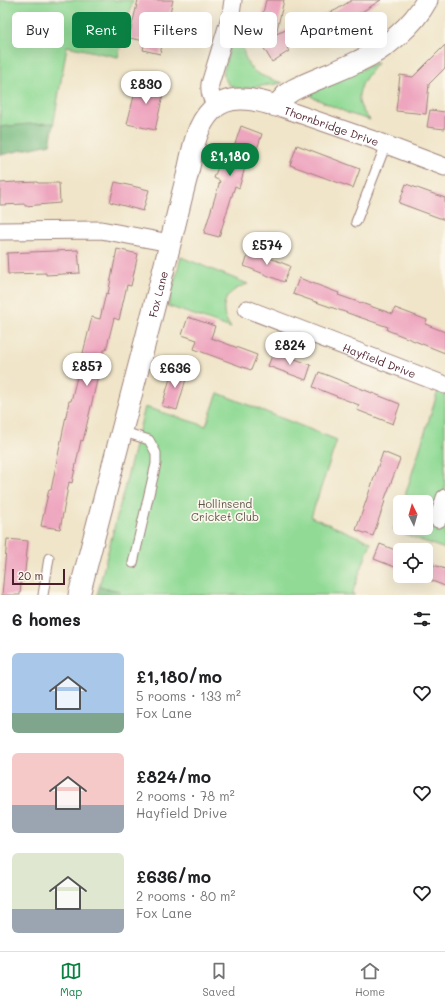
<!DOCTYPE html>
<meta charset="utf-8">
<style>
body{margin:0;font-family:Mali,sans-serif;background:#f2f2f2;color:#202124;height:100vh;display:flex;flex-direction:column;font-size:15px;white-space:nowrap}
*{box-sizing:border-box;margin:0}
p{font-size:13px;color:#757577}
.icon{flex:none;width:22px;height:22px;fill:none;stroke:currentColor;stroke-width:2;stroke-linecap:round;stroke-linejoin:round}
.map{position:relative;height:595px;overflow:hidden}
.details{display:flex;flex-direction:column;background:#fff;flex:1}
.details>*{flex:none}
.banner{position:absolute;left:12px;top:12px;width:421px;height:36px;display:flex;gap:8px}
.needle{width:26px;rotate:355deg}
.controls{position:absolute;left:393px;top:495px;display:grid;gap:8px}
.controls a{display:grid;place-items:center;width:40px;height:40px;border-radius:6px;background:#fff;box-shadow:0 4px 16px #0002;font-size:20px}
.scale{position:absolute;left:12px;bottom:10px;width:53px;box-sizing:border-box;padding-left:4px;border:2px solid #4a1f2b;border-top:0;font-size:11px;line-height:14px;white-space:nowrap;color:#4a1f2b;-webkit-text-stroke:3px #fbf7ec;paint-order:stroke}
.price{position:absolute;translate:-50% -34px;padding:0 9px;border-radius:14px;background:#fff;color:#222;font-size:13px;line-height:26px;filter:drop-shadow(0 1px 2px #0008)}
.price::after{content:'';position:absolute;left:50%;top:24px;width:12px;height:9px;margin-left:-6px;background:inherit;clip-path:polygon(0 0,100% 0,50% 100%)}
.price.selected{background:#0b8043;color:#fff}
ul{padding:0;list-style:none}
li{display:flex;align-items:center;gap:12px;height:100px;padding:0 12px}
li span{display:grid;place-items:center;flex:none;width:112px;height:80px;border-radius:6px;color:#555}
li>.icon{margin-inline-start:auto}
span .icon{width:48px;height:48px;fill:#fffc;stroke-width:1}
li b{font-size:17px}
h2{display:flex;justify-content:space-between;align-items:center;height:48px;padding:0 12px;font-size:17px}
.pill{padding:0 14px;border-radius:6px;background:#fff;box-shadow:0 4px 16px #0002;font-size:14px;line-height:36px}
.pill.selected{background:#0b8043;color:#fff}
.dock{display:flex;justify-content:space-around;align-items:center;height:56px;border-top:1px solid #e0e0e0;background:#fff;font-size:11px;color:#757577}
.dock a{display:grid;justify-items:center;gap:2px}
.dock .selected{color:#0b8043}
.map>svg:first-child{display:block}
.green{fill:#91da95;stroke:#6e7c60}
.forest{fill:#74ba7e;stroke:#5f6c54}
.building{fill:#eea6bf}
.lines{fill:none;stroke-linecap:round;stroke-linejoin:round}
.service-casing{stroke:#9d827a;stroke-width:11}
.minor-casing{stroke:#9d827a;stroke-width:19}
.tertiary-casing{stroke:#9d827a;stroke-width:23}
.service{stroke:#fff;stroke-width:9}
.minor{stroke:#fff;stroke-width:17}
.tertiary{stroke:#fff;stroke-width:21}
.labels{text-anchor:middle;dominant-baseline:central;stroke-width:3.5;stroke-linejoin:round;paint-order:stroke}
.street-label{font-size:11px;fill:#4a1f2b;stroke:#fbf7ec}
.park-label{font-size:11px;fill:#5f574b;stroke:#fbf7ec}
</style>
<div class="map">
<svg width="445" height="595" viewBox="0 0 445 595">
<rect width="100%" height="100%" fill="#fbf7ec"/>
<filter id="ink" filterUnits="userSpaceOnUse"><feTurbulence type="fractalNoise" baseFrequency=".025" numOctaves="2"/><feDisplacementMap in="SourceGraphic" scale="8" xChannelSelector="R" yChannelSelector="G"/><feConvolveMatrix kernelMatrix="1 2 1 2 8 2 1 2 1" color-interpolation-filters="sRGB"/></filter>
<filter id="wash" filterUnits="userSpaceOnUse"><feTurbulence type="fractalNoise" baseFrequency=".012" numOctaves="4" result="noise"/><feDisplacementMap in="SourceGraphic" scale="16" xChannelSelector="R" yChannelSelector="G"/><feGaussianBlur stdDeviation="0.9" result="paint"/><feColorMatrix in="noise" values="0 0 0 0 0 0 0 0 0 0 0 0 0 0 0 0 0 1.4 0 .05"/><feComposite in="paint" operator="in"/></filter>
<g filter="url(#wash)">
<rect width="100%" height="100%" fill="#f0e5c9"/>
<path class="green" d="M 0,0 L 133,0 L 118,57 L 67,46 L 50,144 L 0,153 Z
M 242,40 C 245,72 255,74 283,83 L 239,89 L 228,84 L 223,74 L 230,46 Z
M 378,62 C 369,73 353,91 361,107 C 363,112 367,116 370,120 L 350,114 L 312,97 L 312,92 Z
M 181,257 L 248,284 C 232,289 220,298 225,317 C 226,320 229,325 231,328 L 168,306 Z
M 438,391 L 445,393 L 445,549 L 393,530 L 400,510 L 400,528 L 426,528 L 426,502 L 403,502 Z
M 218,393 L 337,440 L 311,517 L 371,542 L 352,594 L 355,595 L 119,595 L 120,591 L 99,587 L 145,407 L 206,426 Z"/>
<path class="forest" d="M 54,123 L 50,144 L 0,155 L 0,127 L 29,124 Z
M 99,587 L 120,591 L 119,595 L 97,595 Z"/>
<g id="blocks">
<path class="building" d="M 138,0 L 173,0 L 160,54 L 143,50 L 145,41 L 129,38 Z
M 266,0 L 284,0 L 276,34 L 336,10 L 352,0 L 381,0 L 334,29 L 287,48 L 289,51 L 272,62 L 253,30 L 260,26 Z
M 445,45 L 445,68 L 429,84 L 426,114 L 396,111 L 400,75 L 413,77 Z
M 138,80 L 165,86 L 155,130 L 127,124 Z
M 430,110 L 445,112 L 445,129 L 427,127 Z
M 241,126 L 262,134 L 257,149 L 251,147 L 239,188 L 235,186 L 219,237 L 204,233 L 220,181 L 214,178 L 226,145 L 234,147 Z
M 297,145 L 360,169 L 353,188 L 290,165 Z
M 16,182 L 16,183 L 37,182 L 38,183 L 59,183 L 60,203 L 25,206 L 25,204 L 0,205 L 0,183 Z
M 115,182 L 149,190 L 143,211 L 110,202 Z
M 406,184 L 445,198 L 445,220 L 399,203 Z
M 117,249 L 138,254 L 131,286 L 127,285 L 119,320 L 114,318 L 106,350 L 104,350 L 83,441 L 81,440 L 72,483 L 69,482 L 60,529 L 41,526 L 49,489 L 51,490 L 69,401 L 71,401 L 92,317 L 100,319 L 106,293 L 108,294 Z
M 78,250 L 80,273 L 46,275 L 46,273 L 8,274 L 7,253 Z
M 250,250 L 290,266 L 284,282 L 244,266 Z
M 299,278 L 339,293 L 338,295 L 393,314 L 395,308 L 427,320 L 425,324 L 445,332 L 445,353 L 387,330 L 388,327 L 293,294 Z
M 188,317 L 215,326 L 211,338 L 257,355 L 251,370 L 194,349 L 197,340 L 182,335 Z
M 274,351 L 311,365 L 306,380 L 268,366 Z
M 173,368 L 188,372 L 177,410 L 162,406 Z
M 319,372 L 400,404 L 393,424 L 357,410 L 359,405 L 313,387 Z
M 383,452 L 400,459 L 384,501 L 385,501 L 373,536 L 356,530 Z
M 7,539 L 28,541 L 24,581 L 21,581 L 20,595 L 2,595 Z
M 380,544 L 400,552 L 400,569 L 374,559 Z
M 428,563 L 445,569 L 445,586 L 422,577 L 426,576 L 426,568 Z"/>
</g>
</g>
<g filter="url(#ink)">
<use href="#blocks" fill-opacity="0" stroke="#9d827a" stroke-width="1"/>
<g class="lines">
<defs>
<path id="service" d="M 356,222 L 386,144
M 121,431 L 149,440 L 156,453 L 156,464 L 133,563
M 43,595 L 49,558"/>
<g id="minor">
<path d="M 216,106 C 212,99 209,93 210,84 L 231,14 L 233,0"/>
<path id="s1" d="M 276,106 L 371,139 L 445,167"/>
<path d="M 0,231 L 101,230 L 170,243"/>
<path id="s2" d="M 247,309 L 445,385"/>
<path d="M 438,519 L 445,498"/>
</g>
<g id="tertiary">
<path id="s3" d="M 79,595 C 109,478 141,361 170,244 C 176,221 181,198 187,176 C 192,155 195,127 211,111 C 227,93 256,99 276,106 L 287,94 L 293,90 C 315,79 337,72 359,61 C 385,49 413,26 427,0"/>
</g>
</defs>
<use href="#service" class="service-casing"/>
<use href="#minor" class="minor-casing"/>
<use href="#tertiary" class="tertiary-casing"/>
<use href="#service" class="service"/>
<use href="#minor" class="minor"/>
<use href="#tertiary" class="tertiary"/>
</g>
</g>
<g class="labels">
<g class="street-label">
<text stroke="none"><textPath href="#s1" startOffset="59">Thornbridge Drive</textPath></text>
<text stroke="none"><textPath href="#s3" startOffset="311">Fox Lane</textPath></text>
<text stroke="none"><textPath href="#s2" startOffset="142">Hayfield Drive</textPath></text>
</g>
<g class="park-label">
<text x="225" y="503">Hollinsend<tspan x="225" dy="13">Cricket Club</tspan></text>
</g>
</g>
</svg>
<div class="controls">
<a><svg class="needle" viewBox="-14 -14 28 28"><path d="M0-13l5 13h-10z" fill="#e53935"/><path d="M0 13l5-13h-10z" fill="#757577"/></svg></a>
<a><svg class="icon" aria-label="locate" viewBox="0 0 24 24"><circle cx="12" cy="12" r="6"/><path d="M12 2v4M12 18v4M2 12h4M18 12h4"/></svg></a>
</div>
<div class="scale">20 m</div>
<b class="price" style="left:146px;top:105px">£830</b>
<b class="price selected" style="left:230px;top:177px">£1,180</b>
<b class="price" style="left:267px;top:266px">£574</b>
<b class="price" style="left:290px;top:366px">£824</b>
<b class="price" style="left:87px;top:387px">£857</b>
<b class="price" style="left:175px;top:389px">£636</b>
<div class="banner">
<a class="pill">Buy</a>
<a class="pill selected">Rent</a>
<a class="pill">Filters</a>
<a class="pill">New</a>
<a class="pill">Apartment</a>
</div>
</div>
<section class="details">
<h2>6 homes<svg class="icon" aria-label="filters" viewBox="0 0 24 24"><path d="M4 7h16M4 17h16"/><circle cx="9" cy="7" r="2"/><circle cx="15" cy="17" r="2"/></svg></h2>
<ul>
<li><span style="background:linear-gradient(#a9c7e8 75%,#7fa58c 0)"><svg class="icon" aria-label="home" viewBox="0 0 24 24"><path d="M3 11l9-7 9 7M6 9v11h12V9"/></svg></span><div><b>£1,180/mo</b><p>5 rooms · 133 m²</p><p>Fox Lane</p></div><svg class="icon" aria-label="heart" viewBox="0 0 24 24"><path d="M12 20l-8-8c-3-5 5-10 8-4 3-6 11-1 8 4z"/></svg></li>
<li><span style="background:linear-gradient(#f6c9c9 65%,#9aa5b1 0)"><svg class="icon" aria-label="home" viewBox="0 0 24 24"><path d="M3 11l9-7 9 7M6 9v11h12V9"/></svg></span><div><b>£824/mo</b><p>2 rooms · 78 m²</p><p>Hayfield Drive</p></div><svg class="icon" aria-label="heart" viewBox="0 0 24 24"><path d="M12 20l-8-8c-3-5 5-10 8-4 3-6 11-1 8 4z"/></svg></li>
<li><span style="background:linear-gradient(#dfe7d0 70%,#9aa5b1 0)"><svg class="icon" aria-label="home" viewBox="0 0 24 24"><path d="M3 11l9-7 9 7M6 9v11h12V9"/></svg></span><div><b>£636/mo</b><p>2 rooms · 80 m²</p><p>Fox Lane</p></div><svg class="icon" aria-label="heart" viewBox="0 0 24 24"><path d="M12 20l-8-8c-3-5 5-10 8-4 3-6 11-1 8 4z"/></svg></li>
</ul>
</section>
<nav class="dock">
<a class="selected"><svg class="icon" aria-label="map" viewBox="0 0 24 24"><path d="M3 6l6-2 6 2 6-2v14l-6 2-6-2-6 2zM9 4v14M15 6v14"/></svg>Map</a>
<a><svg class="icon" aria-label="saved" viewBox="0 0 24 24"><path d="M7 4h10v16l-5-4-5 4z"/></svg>Saved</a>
<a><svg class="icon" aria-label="home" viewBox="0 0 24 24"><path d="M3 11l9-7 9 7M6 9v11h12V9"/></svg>Home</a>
</nav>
